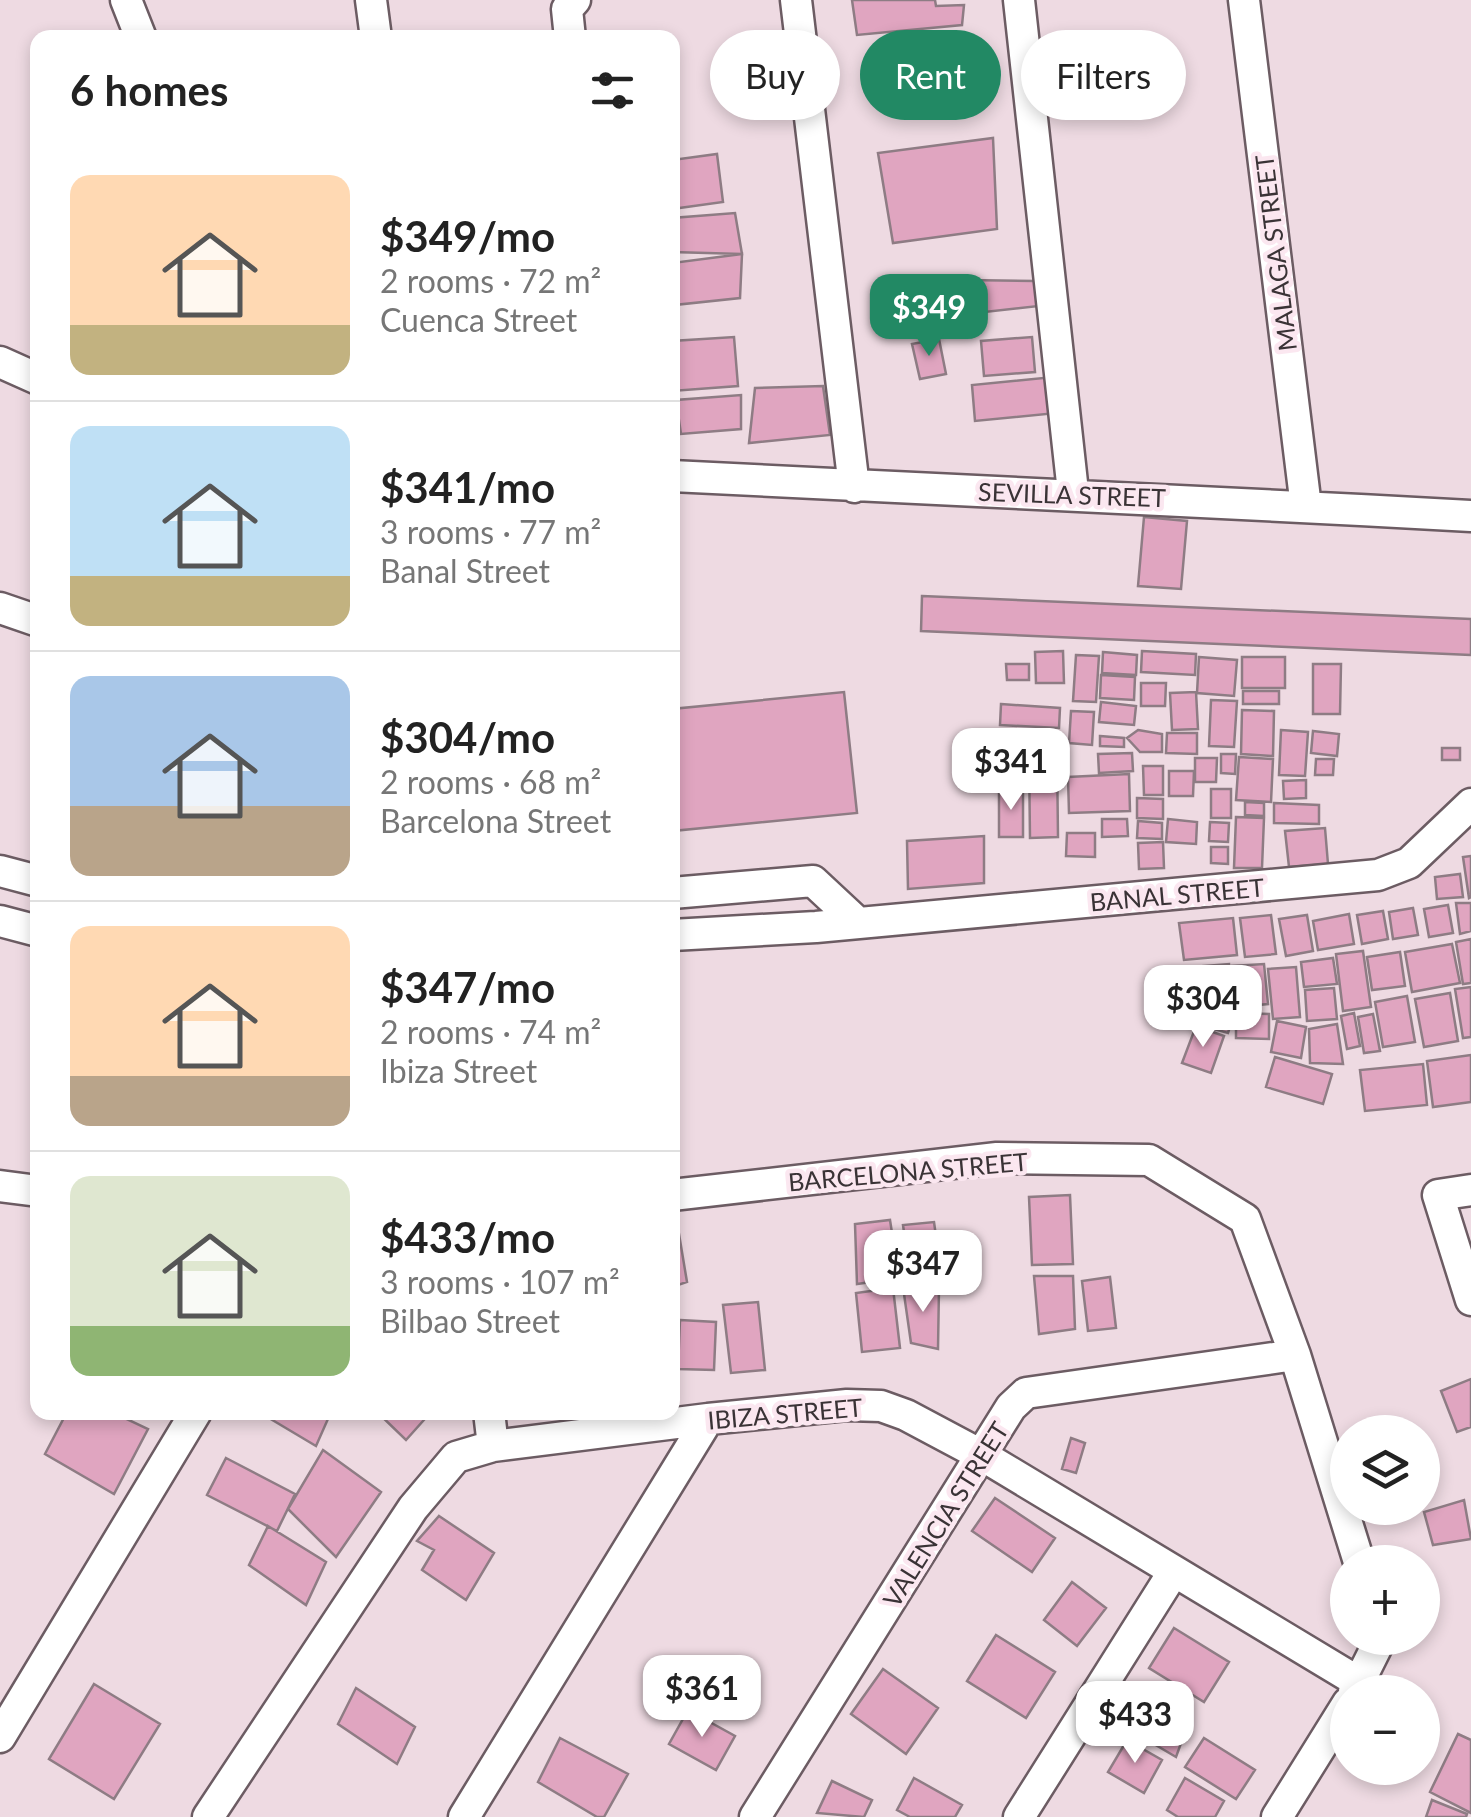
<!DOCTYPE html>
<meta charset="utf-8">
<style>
body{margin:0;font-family:Lato,sans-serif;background:#f2f2f2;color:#222;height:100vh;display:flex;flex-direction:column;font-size:38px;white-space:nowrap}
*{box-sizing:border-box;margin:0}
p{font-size:32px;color:#767676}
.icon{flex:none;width:55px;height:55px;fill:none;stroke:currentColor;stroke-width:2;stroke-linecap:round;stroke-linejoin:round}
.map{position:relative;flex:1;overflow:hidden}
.side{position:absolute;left:30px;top:30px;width:650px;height:1390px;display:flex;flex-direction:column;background:#fff;border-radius:20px;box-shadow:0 5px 15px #0003}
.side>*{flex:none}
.banner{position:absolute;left:710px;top:30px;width:610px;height:90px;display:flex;gap:20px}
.buttons{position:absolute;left:1330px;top:1415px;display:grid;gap:20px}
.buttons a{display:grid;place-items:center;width:110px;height:110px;border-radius:50%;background:#fff;box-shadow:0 5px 15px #0003;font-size:50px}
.price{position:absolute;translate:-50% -85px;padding:0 22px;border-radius:20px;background:#fff;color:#222;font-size:32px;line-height:65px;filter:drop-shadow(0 2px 5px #0008)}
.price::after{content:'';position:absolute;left:50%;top:60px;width:30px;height:22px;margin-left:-15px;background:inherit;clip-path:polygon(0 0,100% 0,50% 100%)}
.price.on{background:#228964;color:#fff}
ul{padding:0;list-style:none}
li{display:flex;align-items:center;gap:30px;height:250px;padding:0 40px}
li+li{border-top:2px solid #e0e0e0}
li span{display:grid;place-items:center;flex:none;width:280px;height:200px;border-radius:20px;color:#555}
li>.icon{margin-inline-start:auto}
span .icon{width:120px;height:120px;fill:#fffc;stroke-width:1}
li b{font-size:42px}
h2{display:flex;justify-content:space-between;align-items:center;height:120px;padding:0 40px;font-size:42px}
.tag{padding:0 35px;border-radius:45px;background:#fff;box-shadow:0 5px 15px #0003;font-size:35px;line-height:90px}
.tag.on{background:#228964;color:#fff}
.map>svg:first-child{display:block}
.building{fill:#e0a5c0;stroke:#8e7c84;stroke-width:2.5}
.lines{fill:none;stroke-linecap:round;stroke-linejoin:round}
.street-casing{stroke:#6c5c63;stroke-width:35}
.street{stroke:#fff;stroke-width:30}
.labels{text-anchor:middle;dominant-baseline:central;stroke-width:9;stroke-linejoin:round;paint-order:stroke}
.street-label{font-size:25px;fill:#3a3336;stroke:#fbe7f0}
</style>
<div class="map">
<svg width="1471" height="1817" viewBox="0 0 1471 1817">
<rect width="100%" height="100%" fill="#eedae2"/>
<path class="building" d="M 852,0 L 935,0 L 936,6 L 964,5 L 962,25 L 857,35 Z
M 993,138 L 997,229 L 893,243 L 878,153 Z
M 717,154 L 723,202 L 672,209 L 672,160 Z
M 735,213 L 742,254 L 672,252 L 672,218 Z
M 742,254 L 740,298 L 674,305 L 672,263 Z
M 966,280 L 1035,281 L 1039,306 L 976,313 Z
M 734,337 L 738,386 L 672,391 L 672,341 Z
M 1032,337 L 1035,372 L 984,376 L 981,341 Z
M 939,339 L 946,374 L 920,379 L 912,344 Z
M 1053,377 L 1057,413 L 975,421 L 972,385 Z
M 823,386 L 830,435 L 749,443 L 755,388 Z
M 741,395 L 741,429 L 681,434 L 676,400 Z
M 1144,517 L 1187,521 L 1181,589 L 1138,586 Z
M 922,596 L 1471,619 L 1471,655 L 921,631 Z
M 1063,651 L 1064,683 L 1036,683 L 1035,652 Z
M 1142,651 L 1196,654 L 1195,675 L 1141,672 Z
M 1103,652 L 1137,655 L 1136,675 L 1102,673 Z
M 1076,655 L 1099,656 L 1096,702 L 1073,701 Z
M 1199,657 L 1237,660 L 1234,696 L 1197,693 Z
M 1242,657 L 1285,657 L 1285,688 L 1242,688 Z
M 1006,664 L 1029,664 L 1029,680 L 1007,680 Z
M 1313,664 L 1341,664 L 1340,714 L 1313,714 Z
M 1101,675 L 1135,677 L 1134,700 L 1100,698 Z
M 1141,683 L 1166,683 L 1165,706 L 1141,706 Z
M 1243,691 L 1279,691 L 1279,704 L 1243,704 Z
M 844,692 L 857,813 L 672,831 L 672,709 Z
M 1196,692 L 1198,729 L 1172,730 L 1170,693 Z
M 1211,700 L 1237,701 L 1234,747 L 1209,746 Z
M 1101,702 L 1136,706 L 1134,725 L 1099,722 Z
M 1001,704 L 1060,708 L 1059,728 L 1000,725 Z
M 1242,710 L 1274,711 L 1273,756 L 1241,754 Z
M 1071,711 L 1094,712 L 1092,745 L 1069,743 Z
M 1138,730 L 1162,734 L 1162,752 L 1140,752 L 1127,738 Z
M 1281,730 L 1308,732 L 1305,776 L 1279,775 Z
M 1002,731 L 1028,732 L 1026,769 L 1000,767 Z
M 1313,731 L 1339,734 L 1337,756 L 1311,753 Z
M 1167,733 L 1197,733 L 1197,754 L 1166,753 Z
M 1100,736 L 1124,738 L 1124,747 L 1100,746 Z
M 1442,748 L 1460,748 L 1460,760 L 1442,760 Z
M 1132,753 L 1133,771 L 1099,773 L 1098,754 Z
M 1057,754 L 1058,837 L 1030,838 L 1029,755 Z
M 1221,754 L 1236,754 L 1235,774 L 1221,773 Z
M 1239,757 L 1273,759 L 1271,802 L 1236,800 Z
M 1195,758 L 1217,758 L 1216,782 L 1195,782 Z
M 1316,759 L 1334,759 L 1333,775 L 1315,775 Z
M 1143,766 L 1163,766 L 1163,795 L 1144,795 Z
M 1169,771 L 1194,771 L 1193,796 L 1169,796 Z
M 1129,774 L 1130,811 L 1069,813 L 1068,777 Z
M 1306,780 L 1306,798 L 1284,799 L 1283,781 Z
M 999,788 L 1023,789 L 1023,837 L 999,837 Z
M 1211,789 L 1231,789 L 1231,818 L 1211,818 Z
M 1137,798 L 1163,799 L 1163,819 L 1137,818 Z
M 1245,802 L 1264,803 L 1264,816 L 1245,815 Z
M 1274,803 L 1319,805 L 1319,824 L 1274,823 Z
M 1236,817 L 1264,818 L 1262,868 L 1234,868 Z
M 1102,819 L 1127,819 L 1128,836 L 1102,837 Z
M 1168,819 L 1197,822 L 1196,844 L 1166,842 Z
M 1138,821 L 1162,823 L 1162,839 L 1137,838 Z
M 1210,822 L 1229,823 L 1228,842 L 1209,841 Z
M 1325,828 L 1328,864 L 1289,867 L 1285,831 Z
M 1067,833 L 1095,833 L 1095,857 L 1066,856 Z
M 984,836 L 984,883 L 908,889 L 907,841 Z
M 1163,842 L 1164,868 L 1139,869 L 1138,843 Z
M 1211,847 L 1228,847 L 1228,864 L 1211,863 Z
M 1471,856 L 1471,897 L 1469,898 L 1463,857 Z
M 1460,874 L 1463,897 L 1437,899 L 1435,877 Z
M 1456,903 L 1471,903 L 1471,931 L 1460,934 Z
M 1448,905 L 1453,933 L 1429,937 L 1424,909 Z
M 1413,908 L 1418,935 L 1393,939 L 1389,912 Z
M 1383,911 L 1388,939 L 1362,944 L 1357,915 Z
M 1349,914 L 1354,944 L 1318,950 L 1313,921 Z
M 1271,915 L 1276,954 L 1245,957 L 1240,918 Z
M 1307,915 L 1313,951 L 1286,956 L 1279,919 Z
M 1233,918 L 1237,955 L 1184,960 L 1179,923 Z
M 1471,939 L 1471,983 L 1463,984 L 1456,942 Z
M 1452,944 L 1460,983 L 1412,992 L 1405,952 Z
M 1363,951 L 1371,1007 L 1343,1011 L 1336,954 Z
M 1400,952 L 1405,986 L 1372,990 L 1367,957 Z
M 1333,958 L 1337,984 L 1304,987 L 1301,962 Z
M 1229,964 L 1232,1000 L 1171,1006 L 1167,969 Z
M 1264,964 L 1268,1004 L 1236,1007 L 1232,966 Z
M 1296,967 L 1300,1017 L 1273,1019 L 1268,969 Z
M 1471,987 L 1471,1037 L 1463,1038 L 1455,989 Z
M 1334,988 L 1337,1019 L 1307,1021 L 1305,990 Z
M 1450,993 L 1458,1041 L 1424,1047 L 1415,999 Z
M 1407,996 L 1415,1042 L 1383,1047 L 1375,1002 Z
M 1206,1004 L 1235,1012 L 1228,1033 L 1200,1025 Z
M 1236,1013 L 1269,1014 L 1269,1039 L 1236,1038 Z
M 1354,1013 L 1360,1046 L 1347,1049 L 1341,1016 Z
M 1373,1014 L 1380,1051 L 1364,1053 L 1358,1017 Z
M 1277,1021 L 1306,1027 L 1301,1058 L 1271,1052 Z
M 1337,1024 L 1343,1064 L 1310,1063 L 1309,1029 Z
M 1196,1026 L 1224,1036 L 1211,1073 L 1182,1063 Z
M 1471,1055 L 1471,1102 L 1433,1107 L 1427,1061 Z
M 1275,1057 L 1332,1074 L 1323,1104 L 1266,1087 Z
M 1423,1064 L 1427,1105 L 1365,1111 L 1360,1070 Z
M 1070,1195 L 1073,1264 L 1032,1265 L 1029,1197 Z
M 890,1220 L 899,1278 L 857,1284 L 855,1224 Z
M 677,1222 L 687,1282 L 672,1287 L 672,1223 Z
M 934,1222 L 942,1279 L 911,1282 L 903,1225 Z
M 1034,1276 L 1073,1276 L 1075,1329 L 1039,1334 Z
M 1110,1277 L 1116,1328 L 1088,1331 L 1082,1281 Z
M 903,1287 L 939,1287 L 938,1349 L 911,1343 Z
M 893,1288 L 900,1348 L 862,1352 L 856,1293 Z
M 758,1302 L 765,1370 L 731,1373 L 723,1305 Z
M 680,1320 L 716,1322 L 714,1370 L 678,1369 Z
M 1471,1379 L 1471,1427 L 1457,1432 L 1441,1391 Z
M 67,1412 L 112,1412 L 148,1429 L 114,1494 L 45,1454 Z
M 259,1412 L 331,1412 L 316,1446 Z
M 377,1412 L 431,1412 L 406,1440 Z
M 1071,1438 L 1085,1443 L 1076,1473 L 1062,1469 Z
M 323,1450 L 381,1492 L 336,1557 L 288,1509 Z
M 226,1458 L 295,1494 L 277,1531 L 207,1495 Z
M 995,1498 L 1055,1538 L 1032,1572 L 972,1531 Z
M 1464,1500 L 1471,1539 L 1433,1545 L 1424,1512 Z
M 439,1516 L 494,1553 L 466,1600 L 422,1570 L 434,1550 L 417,1541 Z
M 268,1526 L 326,1562 L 306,1605 L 249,1565 Z
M 1072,1582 L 1106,1608 L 1077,1646 L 1044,1620 Z
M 1174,1628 L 1229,1662 L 1204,1702 L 1149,1668 Z
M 996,1635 L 1055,1672 L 1026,1718 L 967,1681 Z
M 883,1669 L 938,1708 L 906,1754 L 851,1714 Z
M 94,1684 L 160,1724 L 114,1799 L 49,1759 Z
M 356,1688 L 415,1727 L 397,1764 L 338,1724 Z
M 1148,1699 L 1187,1727 L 1176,1757 L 1132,1731 Z
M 688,1710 L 735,1736 L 716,1770 L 669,1744 Z
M 1458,1734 L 1471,1740 L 1471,1813 L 1430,1792 Z
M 560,1738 L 628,1774 L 604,1817 L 597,1817 L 538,1782 Z
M 1204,1738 L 1255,1770 L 1236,1799 L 1185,1767 Z
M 1127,1740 L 1162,1760 L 1144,1793 L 1108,1772 Z
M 914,1778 L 962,1805 L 955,1817 L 910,1817 L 897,1810 Z
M 1185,1778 L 1224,1801 L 1215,1817 L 1178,1817 L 1167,1810 Z
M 832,1781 L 872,1800 L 864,1817 L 817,1813 Z
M 1432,1800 L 1467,1814 L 1466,1817 L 1426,1817 Z"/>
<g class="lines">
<defs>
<path id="street" d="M 126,0 L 141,38
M 371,0 L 376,38
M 796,0 L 854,487
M 1019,0 L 1073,492
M 1244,0 L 1306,507
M 570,38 L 567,9 L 575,0
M 0,362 L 38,379
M 672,476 C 939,489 1205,501 1471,516
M 0,608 L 38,621
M 0,871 L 38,881
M 672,893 L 813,881 L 857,922
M 0,921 L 38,931
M 672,935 L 816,927 L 1378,875 L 1409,863 L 1471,804
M 0,1186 L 38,1191
M 1471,1190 L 1438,1195 L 1471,1300
M 672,1195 L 997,1158 L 1149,1160 L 1245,1219 L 1295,1355 L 1359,1562
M 489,1412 L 493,1446
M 1354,1692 L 1381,1638
M 0,1737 L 196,1412
M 208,1817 L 413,1508 L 456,1457 L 493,1446 L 708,1419 L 847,1405 L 881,1406 L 906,1415 L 983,1456 L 1360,1683
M 464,1817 L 708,1419
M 755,1817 L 1011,1407 L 1026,1393 L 1295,1355
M 1019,1817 L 1174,1571
M 1277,1817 L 1348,1703"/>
</defs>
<use href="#street" class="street-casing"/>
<use href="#street" class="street"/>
</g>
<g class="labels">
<g class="street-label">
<text transform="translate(1275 253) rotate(-97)">MALAGA STREET</text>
<text transform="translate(1072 494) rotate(2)">SEVILLA STREET</text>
<text transform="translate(1177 894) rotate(-5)">BANAL STREET</text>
<text transform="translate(908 1171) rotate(-5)">BARCELONA STREET</text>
<text transform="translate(785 1413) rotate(-5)">IBIZA STREET</text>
<text transform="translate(945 1514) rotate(-58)">VALENCIA STREET</text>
</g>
</g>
</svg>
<div class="buttons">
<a><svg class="icon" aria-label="layers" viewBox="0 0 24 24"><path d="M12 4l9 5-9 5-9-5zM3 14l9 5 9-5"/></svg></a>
<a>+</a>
<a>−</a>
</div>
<b class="price on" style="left:929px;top:359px">$349</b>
<b class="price" style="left:1011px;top:813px">$341</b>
<b class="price" style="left:1203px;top:1050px">$304</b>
<b class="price" style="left:923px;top:1315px">$347</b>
<b class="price" style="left:702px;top:1740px">$361</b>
<b class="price" style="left:1135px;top:1766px">$433</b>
<div class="banner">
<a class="tag">Buy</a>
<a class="tag on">Rent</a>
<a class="tag">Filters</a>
</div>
<section class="side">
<h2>6 homes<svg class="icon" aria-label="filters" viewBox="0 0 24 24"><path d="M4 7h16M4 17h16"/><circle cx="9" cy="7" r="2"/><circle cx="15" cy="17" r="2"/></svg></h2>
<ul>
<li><span style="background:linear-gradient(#ffd9b3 75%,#c2b280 0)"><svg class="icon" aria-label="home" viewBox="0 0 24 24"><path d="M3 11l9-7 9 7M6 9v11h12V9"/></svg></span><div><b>$349/mo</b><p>2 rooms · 72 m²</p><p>Cuenca Street</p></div></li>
<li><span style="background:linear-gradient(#bfe0f5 75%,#c2b280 0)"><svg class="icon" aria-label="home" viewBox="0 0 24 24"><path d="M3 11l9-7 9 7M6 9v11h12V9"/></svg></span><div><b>$341/mo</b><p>3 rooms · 77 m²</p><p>Banal Street</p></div></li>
<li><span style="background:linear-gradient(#a9c7e8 65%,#b9a48a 0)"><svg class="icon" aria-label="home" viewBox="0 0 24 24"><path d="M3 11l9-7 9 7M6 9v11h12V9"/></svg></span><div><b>$304/mo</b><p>2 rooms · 68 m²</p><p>Barcelona Street</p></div></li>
<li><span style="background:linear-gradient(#ffd9b3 75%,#b9a48a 0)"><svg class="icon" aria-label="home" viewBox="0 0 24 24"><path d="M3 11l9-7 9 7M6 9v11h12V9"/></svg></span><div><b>$347/mo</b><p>2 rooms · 74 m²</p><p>Ibiza Street</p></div></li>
<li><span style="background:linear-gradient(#dfe7d0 75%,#8fb573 0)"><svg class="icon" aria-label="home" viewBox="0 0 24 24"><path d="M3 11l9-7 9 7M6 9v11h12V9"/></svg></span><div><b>$433/mo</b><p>3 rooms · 107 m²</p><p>Bilbao Street</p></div></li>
</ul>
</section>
</div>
